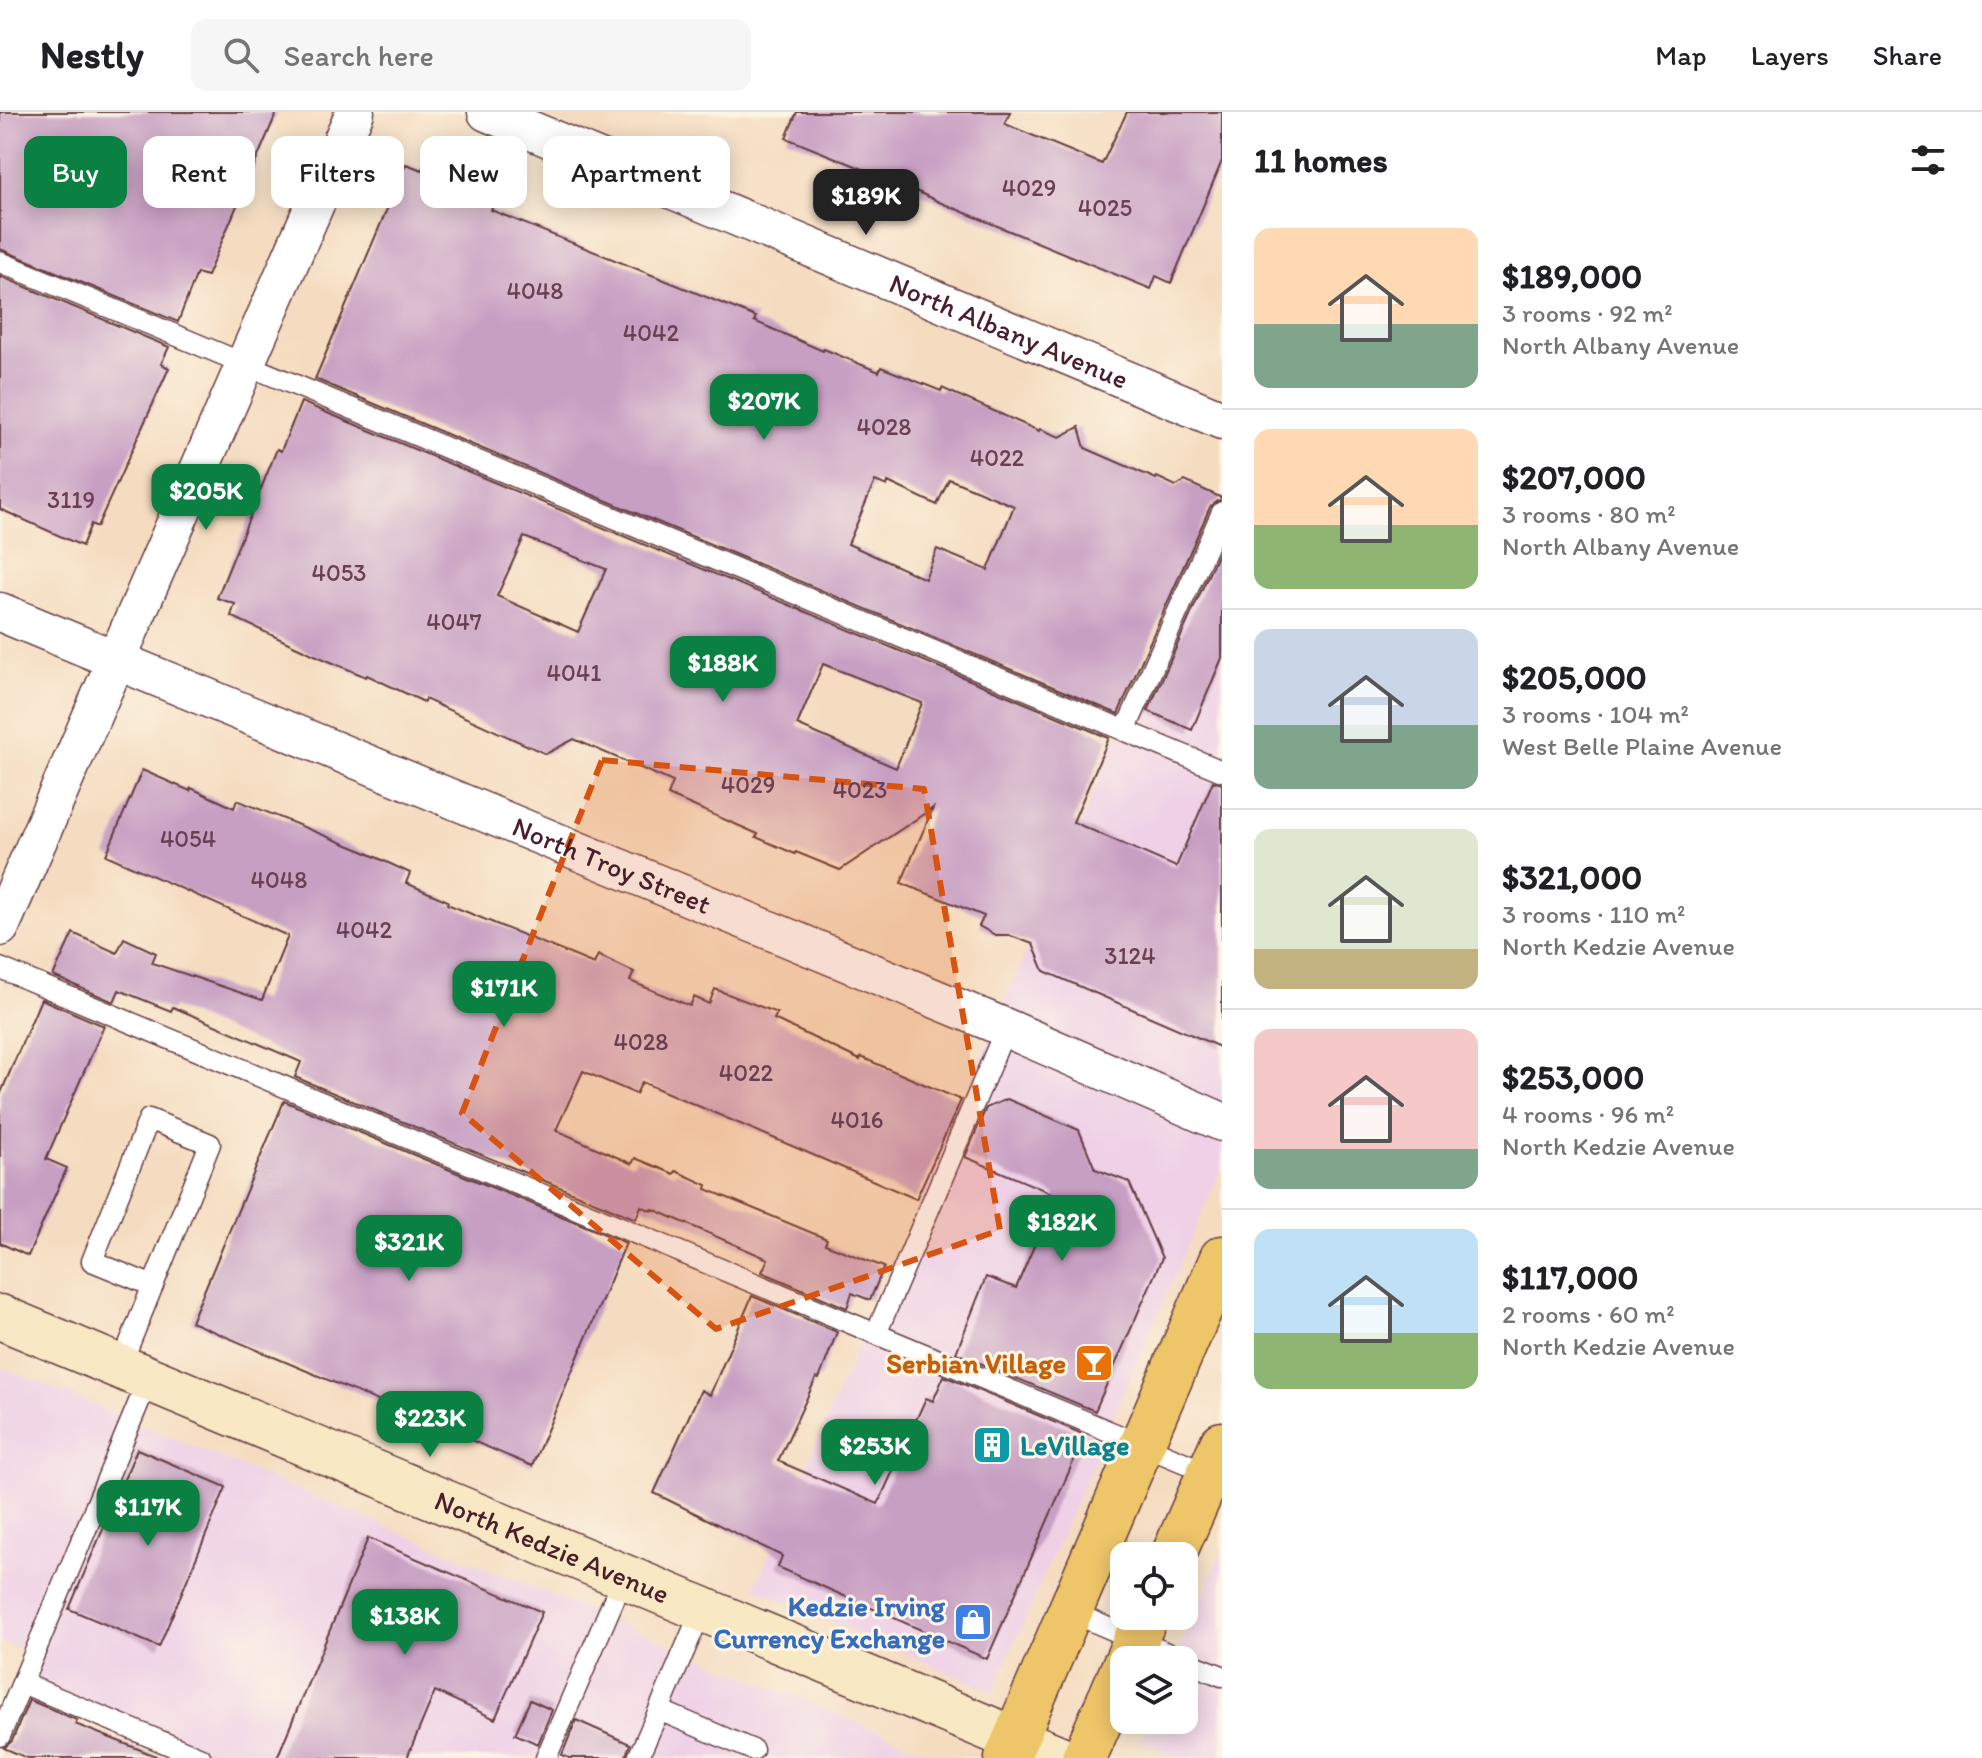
<!DOCTYPE html>
<meta charset="utf-8">
<style>
body{margin:0;font-family:Itim,sans-serif;background:#f6f6f6;color:#202124;height:100vh;display:flex;flex-direction:column;font-size:30px;white-space:nowrap}
*{box-sizing:border-box;margin:0}
p{font-size:26px;color:#757577}
.icon{flex:none;width:44px;height:44px;fill:none;stroke:currentColor;stroke-width:2;stroke-linecap:round;stroke-linejoin:round}
.map{position:relative;flex:1;overflow:hidden}
.details{display:flex;flex-direction:column;background:#fff;width:760px}
.details>*{flex:none}
.banner{position:absolute;left:24px;top:24px;width:760px;height:72px;display:flex;gap:16px}
.controls{position:absolute;left:1110px;top:1430px;display:grid;gap:16px}
.controls a{display:grid;place-items:center;width:88px;height:88px;border-radius:16px;background:#fff;box-shadow:0 4px 20px #0003;font-size:40px}
.price{position:absolute;translate:-50% -68px;padding:0 18px;border-radius:16px;background:#0b8043;color:#fff;font-size:26px;line-height:52px;filter:drop-shadow(0 2px 4px #0008)}
.price::after{content:'';position:absolute;left:50%;top:48px;width:24px;height:18px;margin-left:-12px;background:inherit;clip-path:polygon(0 0,100% 0,50% 100%)}
.price.active{background:#222;color:#fff}
ul{padding:0;list-style:none}
li{display:flex;align-items:center;gap:24px;height:200px;padding:0 32px}
li+li{border-top:2px solid #e0e0e0}
li span{display:grid;place-items:center;flex:none;width:224px;height:160px;border-radius:16px;color:#555}
li>.icon{margin-inline-start:auto}
span .icon{width:96px;height:96px;fill:#fffc;stroke-width:1}
li b{font-size:34px}
h2{display:flex;justify-content:space-between;align-items:center;height:96px;padding:0 32px;font-size:34px}
.tag{padding:0 28px;border-radius:16px;background:#fff;box-shadow:0 4px 20px #0003;font-size:28px;line-height:72px}
.tag.active{background:#0b8043;color:#fff}
header{display:flex;align-items:center;gap:48px;box-sizing:border-box;height:112px;padding:0 40px;background:#fff;border-bottom:2px solid #e0e0e0}
header strong{font-size:38px}
nav{display:flex;gap:44px;margin-inline-start:auto;font-size:28px}
.search{width:560px;height:72px;background:#f6f6f6;display:flex;align-items:center;gap:20px;box-sizing:border-box;padding:0 28px;border-radius:16px;color:#757577;font-size:30px}
main{display:flex;flex:1;min-height:0}
.map>svg:first-child{display:block}
.built{fill:#efd0e7}
.building{fill:#c79fc3;fill-rule:evenodd}
.lines{fill:none;stroke-linecap:round;stroke-linejoin:round}
.lane-casing{stroke:#643b41;stroke-width:23}
.street-casing{stroke:#643b41;stroke-width:41}
.secondary-casing{stroke:#643b41;stroke-width:47}
.primary-casing{stroke:#643b41;stroke-width:47}
.lane{stroke:#fff;stroke-width:20}
.street{stroke:#fff;stroke-width:38}
.secondary{stroke:#f8e8c3;stroke-width:44}
.primary{stroke:#eec569;stroke-width:44}
.marked{fill:#d8530f;fill-opacity:0.2;stroke:#d8530f;stroke-width:6;stroke-dasharray:16 10;stroke-linejoin:round}
.labels{text-anchor:middle;dominant-baseline:central;stroke-width:6;stroke-linejoin:round;paint-order:stroke}
.number-label{font-size:24px;fill:#693f51}
.street-label{font-size:28px;fill:#4a1f2b;stroke:#fcf5e5}
.food-label{font-size:28px;font-weight:bold;fill:#c56008;stroke:#fcf5e5;text-anchor:end}
.culture-label{font-size:28px;font-weight:bold;fill:#0d838f;stroke:#fcf5e5;text-anchor:start}
.shop-label{font-size:28px;font-weight:bold;fill:#366cbe;stroke:#fcf5e5;text-anchor:end}
</style>
<header>
<strong>Nestly</strong>
<div class="search"><svg class="icon" aria-label="search" viewBox="0 0 24 24"><circle cx="10" cy="10" r="6"/><path d="M15 15l6 6"/></svg>Search here</div>
<nav><a>Map</a><a>Layers</a><a>Share</a></nav>
</header>
<main>
<div class="map">
<svg width="1222" height="1646" viewBox="0 0 1222 1646">
<rect width="100%" height="100%" fill="#fcf5e5"/>
<filter id="ink" filterUnits="userSpaceOnUse"><feTurbulence type="fractalNoise" baseFrequency=".0125" numOctaves="2"/><feDisplacementMap in="SourceGraphic" scale="16" xChannelSelector="R" yChannelSelector="G"/><feConvolveMatrix kernelMatrix="1 2 1 2 8 2 1 2 1" color-interpolation-filters="sRGB"/></filter>
<filter id="wash" filterUnits="userSpaceOnUse"><feTurbulence type="fractalNoise" baseFrequency=".006" numOctaves="4" result="noise"/><feDisplacementMap in="SourceGraphic" scale="32" xChannelSelector="R" yChannelSelector="G"/><feGaussianBlur stdDeviation="1.8" result="paint"/><feColorMatrix in="noise" values="0 0 0 0 0 0 0 0 0 0 0 0 0 0 0 0 0 1.4 0 .05"/><feComposite in="paint" operator="in"/></filter>
<g filter="url(#wash)">
<rect width="100%" height="100%" fill="#f5dcc0"/>
<path class="built" d="M 1222,417 L 1222,1055 L 993,1580 L 755,1476 L 1117,626 Z
M 0,1254 L 943,1646 L 212,1646 L 29,1566 L 38,1545 L 0,1529 Z
M 1222,1439 L 1222,1646 L 1177,1646 L 1139,1629 L 1148,1608 L 1184,1608 L 1184,1548 L 1174,1548 Z"/>
<g id="blocks">
<path class="building" d="M 0,0 L 277,0 L 207,164 L 197,161 L 178,210 L 0,137 Z
M 797,0 L 1010,0 L 1005,12 L 1102,52 L 1127,0 L 1222,0 L 1222,49 L 1171,171 L 1156,164 L 1151,177 L 939,90 L 874,59 L 873,61 L 786,26 Z
M 406,52 L 422,58 L 423,55 L 482,80 L 480,83 L 495,89 L 491,98 L 756,205 L 754,209 L 823,239 L 824,237 L 879,260 L 881,255 L 941,279 L 942,276 L 1039,319 L 1040,317 L 1060,325 L 1079,315 L 1085,336 L 1156,367 L 1157,365 L 1176,374 L 1185,369 L 1222,386 L 1210,395 L 1118,602 L 315,267 ZM 949,367 L 1014,394 L 988,458 L 937,437 L 925,467 L 848,432 L 875,369 L 887,374 L 888,370 L 937,393 Z
M 0,164 L 169,235 L 161,252 L 169,256 L 152,294 L 97,415 L 91,412 L 82,434 L 0,397 Z
M 301,290 L 1109,626 L 1073,710 L 1176,755 L 1213,669 L 1222,672 L 1222,936 L 1044,859 L 1033,832 L 1008,823 L 995,823 L 979,814 L 984,804 L 901,771 L 933,696 L 840,758 L 796,740 L 795,742 L 756,725 L 758,722 L 668,683 L 673,670 L 574,627 L 546,642 L 425,587 L 424,590 L 367,563 L 366,565 L 310,541 L 231,504 L 235,492 L 217,486 L 277,337 L 281,339 ZM 524,425 L 606,457 L 578,520 L 497,484 ZM 823,552 L 922,591 L 896,656 L 797,613 Z
M 1222,432 L 1222,546 L 1192,618 L 1148,599 Z
M 142,658 L 190,679 L 191,676 L 234,696 L 237,688 L 365,740 L 410,761 L 406,771 L 448,789 L 447,792 L 594,852 L 598,843 L 634,860 L 630,869 L 690,894 L 694,885 L 709,892 L 715,877 L 777,901 L 774,907 L 860,948 L 861,945 L 961,988 L 916,1087 L 642,970 L 636,982 L 583,959 L 556,1018 L 632,1052 L 635,1046 L 674,1062 L 676,1059 L 707,1073 L 706,1077 L 827,1127 L 825,1132 L 884,1155 L 870,1188 L 852,1181 L 847,1196 L 762,1160 L 768,1147 L 653,1097 L 652,1099 L 641,1094 L 636,1107 L 295,965 L 301,950 L 173,895 L 171,899 L 119,878 L 114,890 L 53,864 L 73,821 L 117,841 L 124,826 L 156,841 L 152,851 L 262,888 L 288,824 L 106,743 Z
M 41,887 L 104,914 L 46,1047 L 67,1056 L 28,1144 L 0,1131 L 0,983 Z
M 1007,987 L 1079,1018 L 1095,1057 L 1129,1070 L 1162,1146 L 1095,1299 L 956,1241 L 986,1165 L 1016,1176 L 1056,1083 L 965,1045 L 986,996 Z
M 284,989 L 626,1131 L 532,1354 L 191,1210 Z
M 752,1184 L 837,1220 L 819,1267 L 816,1266 L 778,1349 L 878,1392 L 926,1286 L 933,1289 L 944,1264 L 1085,1323 L 987,1547 L 778,1455 L 782,1444 L 654,1381 L 701,1278 L 710,1283 Z
M 137,1337 L 226,1375 L 159,1535 L 69,1497 Z
M 368,1426 L 542,1500 L 495,1607 L 435,1579 L 407,1646 L 277,1646 Z
M 29,1588 L 77,1608 L 75,1612 L 156,1644 L 156,1646 L 27,1646 L 4,1636 L 12,1629 Z
M 530,1588 L 552,1598 L 538,1632 L 515,1622 Z
M 576,1608 L 630,1632 L 625,1646 L 569,1646 L 562,1643 Z"/>
</g>
</g>
<g filter="url(#ink)">
<use href="#blocks" fill-opacity="0" stroke="#643b41" stroke-width="2"/>
<g class="lines">
<defs>
<path id="lane" d="M 0,150 L 1222,659
M 1125,619 L 1222,400
M 0,856 L 1209,1361
M 876,1222 L 1006,916
M 120,1255 L 210,1032 L 149,1007 L 92,1149 L 153,1174
M 702,1497 L 659,1598 L 753,1638
M 1071,1500 L 1183,1548
M 1184,1549 L 1222,1564
M 22,1571 L 201,1646
M 0,1624 L 149,1266
M 546,1646 L 624,1464
M 638,1646 L 659,1598"/>
<g id="street">
<path id="s1" d="M 487,0 L 1222,308"/>
<path id="s2" d="M 0,500 L 1006,916 L 1222,1010"/>
<path d="M 0,815 L 355,0"/>
</g>
<g id="secondary">
<path id="s3" d="M 0,1205 L 1060,1646"/>
</g>
<path id="primary" d="M 1173,1444 L 1222,1332
M 1127,1548 L 1146,1504
M 1007,1646 L 1222,1146
M 1084,1646 L 1124,1554"/>
</defs>
<use href="#lane" class="lane-casing"/>
<use href="#street" class="street-casing"/>
<use href="#secondary" class="secondary-casing"/>
<use href="#primary" class="primary-casing"/>
<use href="#lane" class="lane"/>
<use href="#street" class="street"/>
<use href="#secondary" class="secondary"/>
<use href="#primary" class="primary"/>
</g>
</g>
<path class="marked" d="M 602,648 L 924,677 L 1000,1118 L 716,1217 L 462,1001 Z"/>
<defs>
<symbol id="bar-square" viewBox="-11 -11 22 22"><rect x="-9" y="-9" width="18" height="18" rx="4" fill="#e8710a" stroke="#fcf5e5"/><path d="M-6-5H6L.8 .8V4.5H3.5V6h-7V4.5H-.8V.8Z" fill="#fff"/></symbol>
<symbol id="building-square" viewBox="-11 -11 22 22"><rect x="-9" y="-9" width="18" height="18" rx="4" fill="#0f9aa8" stroke="#fcf5e5"/><path d="M-4-6H4V6H1V3H-1V6H-4ZM-2.5-4.3h1.7v1.8h-1.7ZM.8-4.3h1.7v1.8H.8ZM-2.5-1h1.7V.8h-1.7ZM.8-1h1.7V.8H.8Z" fill="#fff"/></symbol>
<symbol id="shop-square" viewBox="-11 -11 22 22"><rect x="-9" y="-9" width="18" height="18" rx="4" fill="#3f7fe0" stroke="#fcf5e5"/><path d="M-5-2.5h2.3a2.7 3.5 0 0 1 5.4 0H5L5.5 6h-11ZM-1.5-2.5h3a1.5 2.3 0 0 0-3 0Z" fill="#fff"/></symbol>
</defs>
<g fill-rule="evenodd">
<use href="#bar-square" x="1072" y="1229" width="44" height="44"/>
<use href="#building-square" x="970" y="1311" width="44" height="44"/>
<use href="#shop-square" x="951" y="1488" width="44" height="44"/>
</g>
<g class="labels">
<g class="number-label">
<text x="1029" y="75">4029</text>
<text x="1105" y="95">4025</text>
<text x="535" y="178">4048</text>
<text x="651" y="220">4042</text>
<text x="884" y="314">4028</text>
<text x="997" y="345">4022</text>
<text x="71" y="387">3119</text>
<text x="339" y="460">4053</text>
<text x="454" y="509">4047</text>
<text x="574" y="560">4041</text>
<text x="748" y="672">4029</text>
<text x="860" y="677">4023</text>
<text x="188" y="726">4054</text>
<text x="279" y="767">4048</text>
<text x="364" y="817">4042</text>
<text x="1130" y="843">3124</text>
<text x="641" y="929">4028</text>
<text x="746" y="960">4022</text>
<text x="857" y="1007">4016</text>
</g>
<g class="street-label">
<text stroke="none"><textPath href="#s1" startOffset="566">North Albany Avenue</textPath></text>
<text stroke="none"><textPath href="#s2" startOffset="662">North Troy Street</textPath></text>
<text stroke="none"><textPath href="#s3" startOffset="598">North Kedzie Avenue</textPath></text>
</g>
<g class="food-label">
<text x="1066" y="1251">Serbian Village</text>
</g>
<g class="culture-label">
<text x="1020" y="1333">LeVillage</text>
</g>
<g class="shop-label">
<text x="945" y="1494">Kedzie Irving<tspan x="945" dy="32">Currency Exchange</tspan></text>
</g>
</g>
</svg>
<div class="controls">
<a><svg class="icon" aria-label="locate" viewBox="0 0 24 24"><circle cx="12" cy="12" r="6"/><path d="M12 2v4M12 18v4M2 12h4M18 12h4"/></svg></a>
<a><svg class="icon" aria-label="layers" viewBox="0 0 24 24"><path d="M12 4l9 5-9 5-9-5zM3 14l9 5 9-5"/></svg></a>
</div>
<b class="price active" style="left:866px;top:125px">$189K</b>
<b class="price" style="left:764px;top:330px">$207K</b>
<b class="price" style="left:206px;top:420px">$205K</b>
<b class="price" style="left:723px;top:592px">$188K</b>
<b class="price" style="left:504px;top:917px">$171K</b>
<b class="price" style="left:1062px;top:1151px">$182K</b>
<b class="price" style="left:409px;top:1171px">$321K</b>
<b class="price" style="left:430px;top:1347px">$223K</b>
<b class="price" style="left:875px;top:1375px">$253K</b>
<b class="price" style="left:148px;top:1436px">$117K</b>
<b class="price" style="left:405px;top:1545px">$138K</b>
<div class="banner">
<a class="tag active">Buy</a>
<a class="tag">Rent</a>
<a class="tag">Filters</a>
<a class="tag">New</a>
<a class="tag">Apartment</a>
</div>
</div>
<section class="details">
<h2>11 homes<svg class="icon" aria-label="filters" viewBox="0 0 24 24"><path d="M4 7h16M4 17h16"/><circle cx="9" cy="7" r="2"/><circle cx="15" cy="17" r="2"/></svg></h2>
<ul>
<li><span style="background:linear-gradient(#ffd9b3 60%,#7fa58c 0)"><svg class="icon" aria-label="home" viewBox="0 0 24 24"><path d="M3 11l9-7 9 7M6 9v11h12V9"/></svg></span><div><b>$189,000</b><p>3 rooms · 92 m²</p><p>North Albany Avenue</p></div></li>
<li><span style="background:linear-gradient(#ffd9b3 60%,#8fb573 0)"><svg class="icon" aria-label="home" viewBox="0 0 24 24"><path d="M3 11l9-7 9 7M6 9v11h12V9"/></svg></span><div><b>$207,000</b><p>3 rooms · 80 m²</p><p>North Albany Avenue</p></div></li>
<li><span style="background:linear-gradient(#c9d6e8 60%,#7fa58c 0)"><svg class="icon" aria-label="home" viewBox="0 0 24 24"><path d="M3 11l9-7 9 7M6 9v11h12V9"/></svg></span><div><b>$205,000</b><p>3 rooms · 104 m²</p><p>West Belle Plaine Avenue</p></div></li>
<li><span style="background:linear-gradient(#dfe7d0 75%,#c2b280 0)"><svg class="icon" aria-label="home" viewBox="0 0 24 24"><path d="M3 11l9-7 9 7M6 9v11h12V9"/></svg></span><div><b>$321,000</b><p>3 rooms · 110 m²</p><p>North Kedzie Avenue</p></div></li>
<li><span style="background:linear-gradient(#f6c9c9 75%,#7fa58c 0)"><svg class="icon" aria-label="home" viewBox="0 0 24 24"><path d="M3 11l9-7 9 7M6 9v11h12V9"/></svg></span><div><b>$253,000</b><p>4 rooms · 96 m²</p><p>North Kedzie Avenue</p></div></li>
<li><span style="background:linear-gradient(#bfe0f5 65%,#8fb573 0)"><svg class="icon" aria-label="home" viewBox="0 0 24 24"><path d="M3 11l9-7 9 7M6 9v11h12V9"/></svg></span><div><b>$117,000</b><p>2 rooms · 60 m²</p><p>North Kedzie Avenue</p></div></li>
</ul>
</section>
</main>
